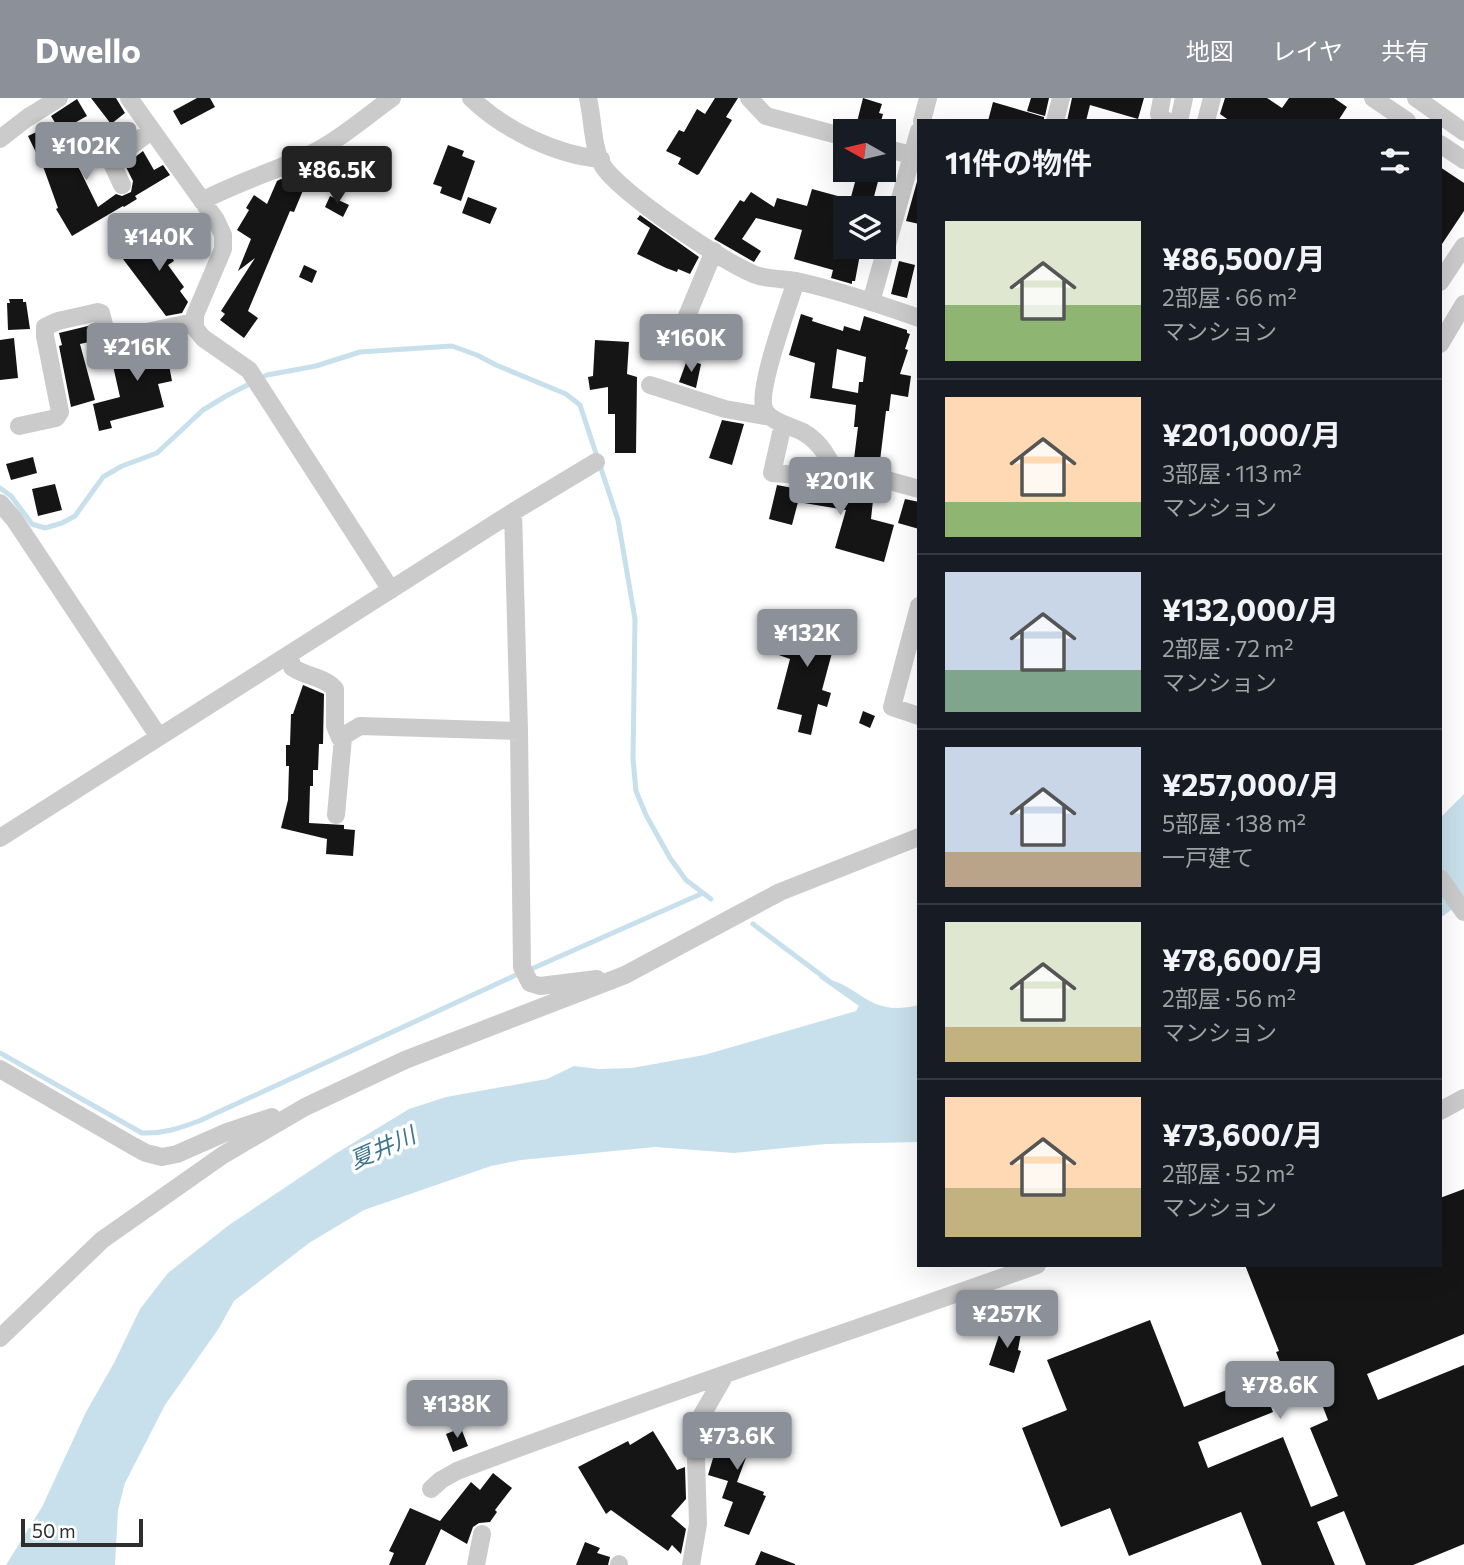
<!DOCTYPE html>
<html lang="ja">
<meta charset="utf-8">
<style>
body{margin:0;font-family:Commissioner,"Noto Sans JP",sans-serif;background:#242831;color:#f1f3f6;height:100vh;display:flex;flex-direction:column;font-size:26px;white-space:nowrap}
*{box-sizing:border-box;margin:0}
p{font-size:23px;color:#9ea1a6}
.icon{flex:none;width:38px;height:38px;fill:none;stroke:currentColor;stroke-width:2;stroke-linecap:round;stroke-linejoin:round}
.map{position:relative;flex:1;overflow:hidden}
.drawer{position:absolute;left:917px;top:21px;width:525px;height:1148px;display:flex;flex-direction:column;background:#171b24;border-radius:0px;box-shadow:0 7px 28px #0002}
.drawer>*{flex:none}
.needle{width:46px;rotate:278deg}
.fabs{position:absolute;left:833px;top:21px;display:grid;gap:14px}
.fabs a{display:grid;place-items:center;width:63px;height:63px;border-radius:0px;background:#171b24;box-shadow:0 7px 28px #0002;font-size:35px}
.scale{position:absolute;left:21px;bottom:18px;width:122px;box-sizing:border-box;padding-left:7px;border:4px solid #2e2e2e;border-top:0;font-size:19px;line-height:24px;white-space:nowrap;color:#2e2e2e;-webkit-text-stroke:5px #fff;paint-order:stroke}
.price{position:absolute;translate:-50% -60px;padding:0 16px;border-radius:7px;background:#8c9099;color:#fff;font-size:23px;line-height:46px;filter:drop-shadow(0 2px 4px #0008)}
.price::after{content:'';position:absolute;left:50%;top:42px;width:21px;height:16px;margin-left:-10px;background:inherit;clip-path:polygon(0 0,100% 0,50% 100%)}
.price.active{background:#222;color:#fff}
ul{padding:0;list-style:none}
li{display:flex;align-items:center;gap:21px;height:175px;padding:0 28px}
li+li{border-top:2px solid #363941}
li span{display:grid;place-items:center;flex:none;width:196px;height:140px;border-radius:0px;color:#555}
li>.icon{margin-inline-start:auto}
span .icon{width:84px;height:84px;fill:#fffc;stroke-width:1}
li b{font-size:30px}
h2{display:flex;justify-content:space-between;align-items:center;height:84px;padding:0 28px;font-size:30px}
header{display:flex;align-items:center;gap:42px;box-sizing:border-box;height:98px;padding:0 35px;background:#8c9099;color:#fff}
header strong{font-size:33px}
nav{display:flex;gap:38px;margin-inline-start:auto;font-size:24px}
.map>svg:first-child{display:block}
.water{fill:#c8e0eb}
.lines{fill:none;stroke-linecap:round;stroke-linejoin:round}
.stream{stroke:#c8e0eb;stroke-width:5}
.building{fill:#151515;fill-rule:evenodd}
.minor{stroke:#cbcbcb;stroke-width:18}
.labels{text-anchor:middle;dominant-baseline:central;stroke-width:7;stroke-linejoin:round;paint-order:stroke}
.water-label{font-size:23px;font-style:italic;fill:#3d758f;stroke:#fff}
</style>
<header>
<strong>Dwello</strong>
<nav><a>地図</a><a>レイヤ</a><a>共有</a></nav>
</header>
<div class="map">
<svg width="1464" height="1467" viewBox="0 0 1464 1467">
<rect width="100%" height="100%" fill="#fff"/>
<path class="water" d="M 1464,696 L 1464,803 L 1440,820 L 1440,720 Z
M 818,879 C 864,886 865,920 919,907 L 919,1044 L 826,1046 L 734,1055 L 655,1049 L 521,1062 L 491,1068 L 364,1112 L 309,1145 L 234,1203 L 219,1230 L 165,1307 L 125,1385 L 118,1412 L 115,1467 L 6,1467 L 42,1409 L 86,1314 L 114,1265 L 140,1211 L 168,1175 L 229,1127 L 335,1056 L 409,1011 L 446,999 L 547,981 L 574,968 L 599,971 L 632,970 L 704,957 L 856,913 L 859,908 Z"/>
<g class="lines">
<path class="stream" d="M 0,390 L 11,398 L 32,426 L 45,430 L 62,425 L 75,418 L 103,379 L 122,368 L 157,355 L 203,312 L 226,298 L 267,277 L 316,268 L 360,254 L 452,248 L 477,257 L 496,267 L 566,296 L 580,307 L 618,422 L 635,521 L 633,661 L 636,693 L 646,717 L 670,760 L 686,782 L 711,801
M 753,826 L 829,883
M 529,872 L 703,795
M 0,955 L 142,1035 C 163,1036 180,1030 199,1023 L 516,877"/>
</g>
<path class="building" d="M 91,0 L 116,0 L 125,15 L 111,26 Z
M 197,0 L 210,0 L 215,9 L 181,27 L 173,13 Z
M 715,0 L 738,0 L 726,19 L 732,22 L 699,76 L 697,77 L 678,66 L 681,60 L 666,53 L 679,32 L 684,34 L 697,11 L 705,16 Z
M 863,0 L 882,6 L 879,15 L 883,16 L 879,31 L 875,30 L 875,33 L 856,28 Z
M 1031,0 L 1049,0 L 1045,18 L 1027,13 Z
M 1072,0 L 1144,0 L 1138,21 L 1090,7 L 1086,23 L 1067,23 Z
M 1225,0 L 1267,0 L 1282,10 L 1289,0 L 1334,0 L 1347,9 L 1338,23 L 1230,23 L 1220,16 Z
M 77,1 L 87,18 L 60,33 L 51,18 Z
M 993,4 L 1044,19 L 1044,23 L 988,23 Z
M 53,26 L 72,66 L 76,64 L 98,109 L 116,96 L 122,98 L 131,94 L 133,83 L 125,67 L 143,53 L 154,72 L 163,67 L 170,77 L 135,98 L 137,101 L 124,109 L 123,108 L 72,138 L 56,111 L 58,110 L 44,71 L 28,38 Z
M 448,47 L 464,53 L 462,58 L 475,63 L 461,103 L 440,95 L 442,89 L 433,86 Z
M 1440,69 L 1464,85 L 1464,113 L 1440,149 Z
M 862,72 L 881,72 L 871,110 L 848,110 L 858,73 Z
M 918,80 L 919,80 L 919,126 L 906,123 Z
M 281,81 L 304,90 L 294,114 L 290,113 L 248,213 L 258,220 L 244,240 L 220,222 L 225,216 L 221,213 L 255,160 L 238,173 L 251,141 L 237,132 L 249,112 L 246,110 L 254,97 L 267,106 L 277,83 Z
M 812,91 L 845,100 L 845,149 L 861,151 L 855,183 L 852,183 L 852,186 L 831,180 L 833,172 L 794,161 L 802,132 L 756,120 L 742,141 L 761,153 L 754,164 L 714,141 L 740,102 L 744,104 L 751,94 L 774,109 L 777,100 L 807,108 Z
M 330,98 L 349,107 L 343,119 L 325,109 Z
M 468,99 L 497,110 L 490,126 L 462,115 Z
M 640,117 L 699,159 L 690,176 L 678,171 L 677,174 L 666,170 L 637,156 L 650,130 L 637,121 Z
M 162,132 L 178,154 L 171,158 L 174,163 L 168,167 L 184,189 L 180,193 L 188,204 L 182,215 L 166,218 L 123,161 Z
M 899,163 L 915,167 L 907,200 L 891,196 Z
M 304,167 L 317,173 L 312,185 L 299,179 Z
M 9,201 L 23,201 L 23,204 L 26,204 L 30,231 L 8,232 L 7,205 L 10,205 Z
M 801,216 L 813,220 L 812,223 L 843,233 L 844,228 L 860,233 L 864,218 L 907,232 L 907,235 L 910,236 L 905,251 L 908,252 L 900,276 L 911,278 L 908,299 L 891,296 L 889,313 L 886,313 L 879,371 L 853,369 L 858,329 L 854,329 L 856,307 L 810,300 L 815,265 L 789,257 ZM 837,251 L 866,259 L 863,284 L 859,284 L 858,295 L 832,290 Z
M 92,227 L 95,236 L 87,238 L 89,244 L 80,246 L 95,302 L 71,309 L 59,248 L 62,247 L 59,235 Z
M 14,240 L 18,280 L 0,282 L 0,242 Z
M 168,241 L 174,265 L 169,267 L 172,283 L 158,286 L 164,309 L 110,323 L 112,330 L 99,333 L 93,306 L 120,299 L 111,259 L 144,251 L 143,246 Z
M 595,242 L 629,244 L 627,276 L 637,279 L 636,355 L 615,355 L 615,316 L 608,316 L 608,289 L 590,292 L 588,279 L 593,278 Z
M 687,262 L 701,266 L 696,290 L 679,284 Z
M 722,322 L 744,326 L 732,367 L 709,360 Z
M 33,359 L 37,375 L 11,382 L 6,366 Z
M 55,386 L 62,412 L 38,418 L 32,391 Z
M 777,387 L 814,394 L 814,389 L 874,393 L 871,421 L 894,427 L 884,464 L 835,450 L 846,412 L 798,404 L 792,427 L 769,421 Z
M 905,401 L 919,404 L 919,431 L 898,425 Z
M 808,518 L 840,525 L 822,592 L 831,595 L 827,609 L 818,606 L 811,637 L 798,634 L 802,617 L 777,611 L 790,561 L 776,556 L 783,530 L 803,537 Z
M 303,587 L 324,596 L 323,646 L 319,646 L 318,672 L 313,672 L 313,688 L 310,688 L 309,725 L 344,727 L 344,731 L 355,732 L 353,758 L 326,756 L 327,741 L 281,730 L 288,702 L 289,668 L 286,668 L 286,647 L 290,647 L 291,616 L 293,616 Z
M 863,613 L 875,618 L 870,630 L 859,625 Z
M 1464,1091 L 1464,1236 L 1367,1276 L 1378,1302 L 1464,1267 L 1464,1446 L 1413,1467 L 1366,1467 L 1344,1413 L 1317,1424 L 1335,1467 L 1262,1467 L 1241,1414 L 1129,1458 L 1110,1410 L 1061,1429 L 1022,1330 L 1067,1312 L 1047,1262 L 1150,1222 L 1184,1309 L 1259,1279 L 1273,1314 L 1198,1344 L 1208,1370 L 1283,1339 L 1311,1409 L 1338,1398 L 1310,1330 L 1328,1322 L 1318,1296 L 1300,1303 L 1297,1298 L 1294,1299 L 1276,1254 L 1279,1253 L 1245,1167 L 1440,1167 L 1440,1100 Z
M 1002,1228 L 1021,1235 L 1018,1252 L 1021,1253 L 1014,1275 L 989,1267 Z
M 734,1314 L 759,1324 L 737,1384 L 764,1394 L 763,1397 L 766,1398 L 749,1437 L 724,1428 L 733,1404 L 722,1400 L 728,1383 L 708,1377 L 726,1317 L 732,1319 Z
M 461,1330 L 468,1348 L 453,1354 L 446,1336 Z
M 653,1333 L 677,1372 L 685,1369 L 686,1401 L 671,1418 L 686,1431 L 681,1456 L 672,1447 L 668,1453 L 611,1412 L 606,1416 L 578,1369 L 628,1343 L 630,1347 Z
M 493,1375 L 512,1390 L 495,1412 L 497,1414 L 490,1424 L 479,1425 L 473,1429 L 467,1446 L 441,1431 L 425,1467 L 389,1467 L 394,1455 L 389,1453 L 410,1410 L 440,1423 L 471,1384 L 480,1392 Z
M 585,1444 L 600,1450 L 597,1455 L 610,1459 L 608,1467 L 576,1467 Z
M 761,1453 L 795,1466 L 795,1467 L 755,1467 Z"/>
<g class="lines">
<path class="minor" d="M 129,0 L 216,122 L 223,137 L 223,151 L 195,217 L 195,230 L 203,240 L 249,272 L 391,492
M 471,0 C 504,32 556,57 601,61
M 588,0 C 593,20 592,50 603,68 C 619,94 729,169 759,178 C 771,181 784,181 796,183 C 838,192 879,206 919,220
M 749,0 L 766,18 L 845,39
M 1162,0 L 1159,16 L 1166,23
M 1373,0 L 1407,23
M 1416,0 L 1464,34
M 922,23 L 928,0
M 1055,23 L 1061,0
M 1179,23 L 1184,0
M 1206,23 L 1212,0
M 0,41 L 27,20 L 59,0
M 1440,46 L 1464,62
M 884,50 L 919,59
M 122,87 L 111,63 L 152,32
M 202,103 C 236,85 272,74 307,58 C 338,43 364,20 392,0
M 796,183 C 789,206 755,295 765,313 C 772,325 792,328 803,334 C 821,344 830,362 838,380
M 1440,184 L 1464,148
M 871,204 L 919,33
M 1440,246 L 1464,206
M 652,248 L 673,252 L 714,153
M 650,287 L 725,311 L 771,319
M 783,326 L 772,375 L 890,383 L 919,391
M 19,328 L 56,320 L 60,314 L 45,238 L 45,229 L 58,223 L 98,214 L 101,215 L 107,238 L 113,241 L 194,224
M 0,405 L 14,421 L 159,639
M 513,414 L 519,633 L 522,869 L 530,885 L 540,888 L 597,881
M 919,508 L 892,609 L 919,618
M 290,557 L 292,569 C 305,579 324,578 335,591 L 335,628 L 340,640 L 360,628 L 519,633
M 336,717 L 343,640
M 0,740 L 513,414 L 596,364
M 1440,780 L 1464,814
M 0,971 L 133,1048 L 146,1055 L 162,1059 L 177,1056 L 227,1034 L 272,1019
M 1440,1013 L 1464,1000
M 0,1240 L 102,1142 L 223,1057 L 305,1009 L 405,962 L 625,877 L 780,794 L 919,739
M 431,1391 L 441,1382 L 457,1373 C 649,1300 844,1236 1037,1167
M 476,1467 L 482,1436
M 619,1467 L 619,1466
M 691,1467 L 698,1426 L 695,1329 L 725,1277"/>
</g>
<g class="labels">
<g class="water-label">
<text transform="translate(382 1049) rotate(-24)">夏井川</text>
</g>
</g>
</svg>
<div class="fabs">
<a><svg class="needle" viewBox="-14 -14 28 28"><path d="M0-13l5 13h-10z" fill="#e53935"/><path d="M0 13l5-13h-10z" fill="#9ea1a6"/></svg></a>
<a><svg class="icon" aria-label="layers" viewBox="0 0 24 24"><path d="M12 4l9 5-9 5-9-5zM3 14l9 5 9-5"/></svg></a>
</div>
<div class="scale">50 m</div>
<b class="price" style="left:86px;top:84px">¥102K</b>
<b class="price active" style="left:337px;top:108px">¥86.5K</b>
<b class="price" style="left:159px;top:175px">¥140K</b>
<b class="price" style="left:691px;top:276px">¥160K</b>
<b class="price" style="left:137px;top:285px">¥216K</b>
<b class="price" style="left:840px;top:419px">¥201K</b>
<b class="price" style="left:807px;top:571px">¥132K</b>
<b class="price" style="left:1007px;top:1252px">¥257K</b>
<b class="price" style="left:1280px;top:1323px">¥78.6K</b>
<b class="price" style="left:457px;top:1342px">¥138K</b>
<b class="price" style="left:737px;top:1374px">¥73.6K</b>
<section class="drawer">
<h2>11件の物件<svg class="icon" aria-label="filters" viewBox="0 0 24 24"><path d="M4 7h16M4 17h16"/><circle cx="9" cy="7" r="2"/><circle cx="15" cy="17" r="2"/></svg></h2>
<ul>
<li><span style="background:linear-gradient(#dfe7d0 60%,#8fb573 0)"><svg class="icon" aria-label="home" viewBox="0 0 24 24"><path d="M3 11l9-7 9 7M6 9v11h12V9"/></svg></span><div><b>¥86,500/月</b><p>2部屋 · 66 m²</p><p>マンション</p></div></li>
<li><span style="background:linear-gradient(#ffd9b3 75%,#8fb573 0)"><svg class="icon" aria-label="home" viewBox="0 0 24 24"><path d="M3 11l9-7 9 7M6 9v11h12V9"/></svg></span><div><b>¥201,000/月</b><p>3部屋 · 113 m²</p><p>マンション</p></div></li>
<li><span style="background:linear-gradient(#c9d6e8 70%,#7fa58c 0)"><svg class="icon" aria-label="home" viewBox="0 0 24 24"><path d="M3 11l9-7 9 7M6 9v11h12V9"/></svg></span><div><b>¥132,000/月</b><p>2部屋 · 72 m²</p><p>マンション</p></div></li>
<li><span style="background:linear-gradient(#c9d6e8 75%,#b9a48a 0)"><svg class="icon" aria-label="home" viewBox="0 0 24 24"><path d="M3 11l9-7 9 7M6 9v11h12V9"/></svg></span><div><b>¥257,000/月</b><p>5部屋 · 138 m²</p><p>一戸建て</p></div></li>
<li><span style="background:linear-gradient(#dfe7d0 75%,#c2b280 0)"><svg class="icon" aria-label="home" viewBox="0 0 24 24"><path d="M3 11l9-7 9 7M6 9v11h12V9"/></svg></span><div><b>¥78,600/月</b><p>2部屋 · 56 m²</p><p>マンション</p></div></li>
<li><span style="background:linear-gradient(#ffd9b3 65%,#c2b280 0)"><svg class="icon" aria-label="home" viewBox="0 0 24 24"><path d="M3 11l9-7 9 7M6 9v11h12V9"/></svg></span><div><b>¥73,600/月</b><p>2部屋 · 52 m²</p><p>マンション</p></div></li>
</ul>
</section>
</div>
